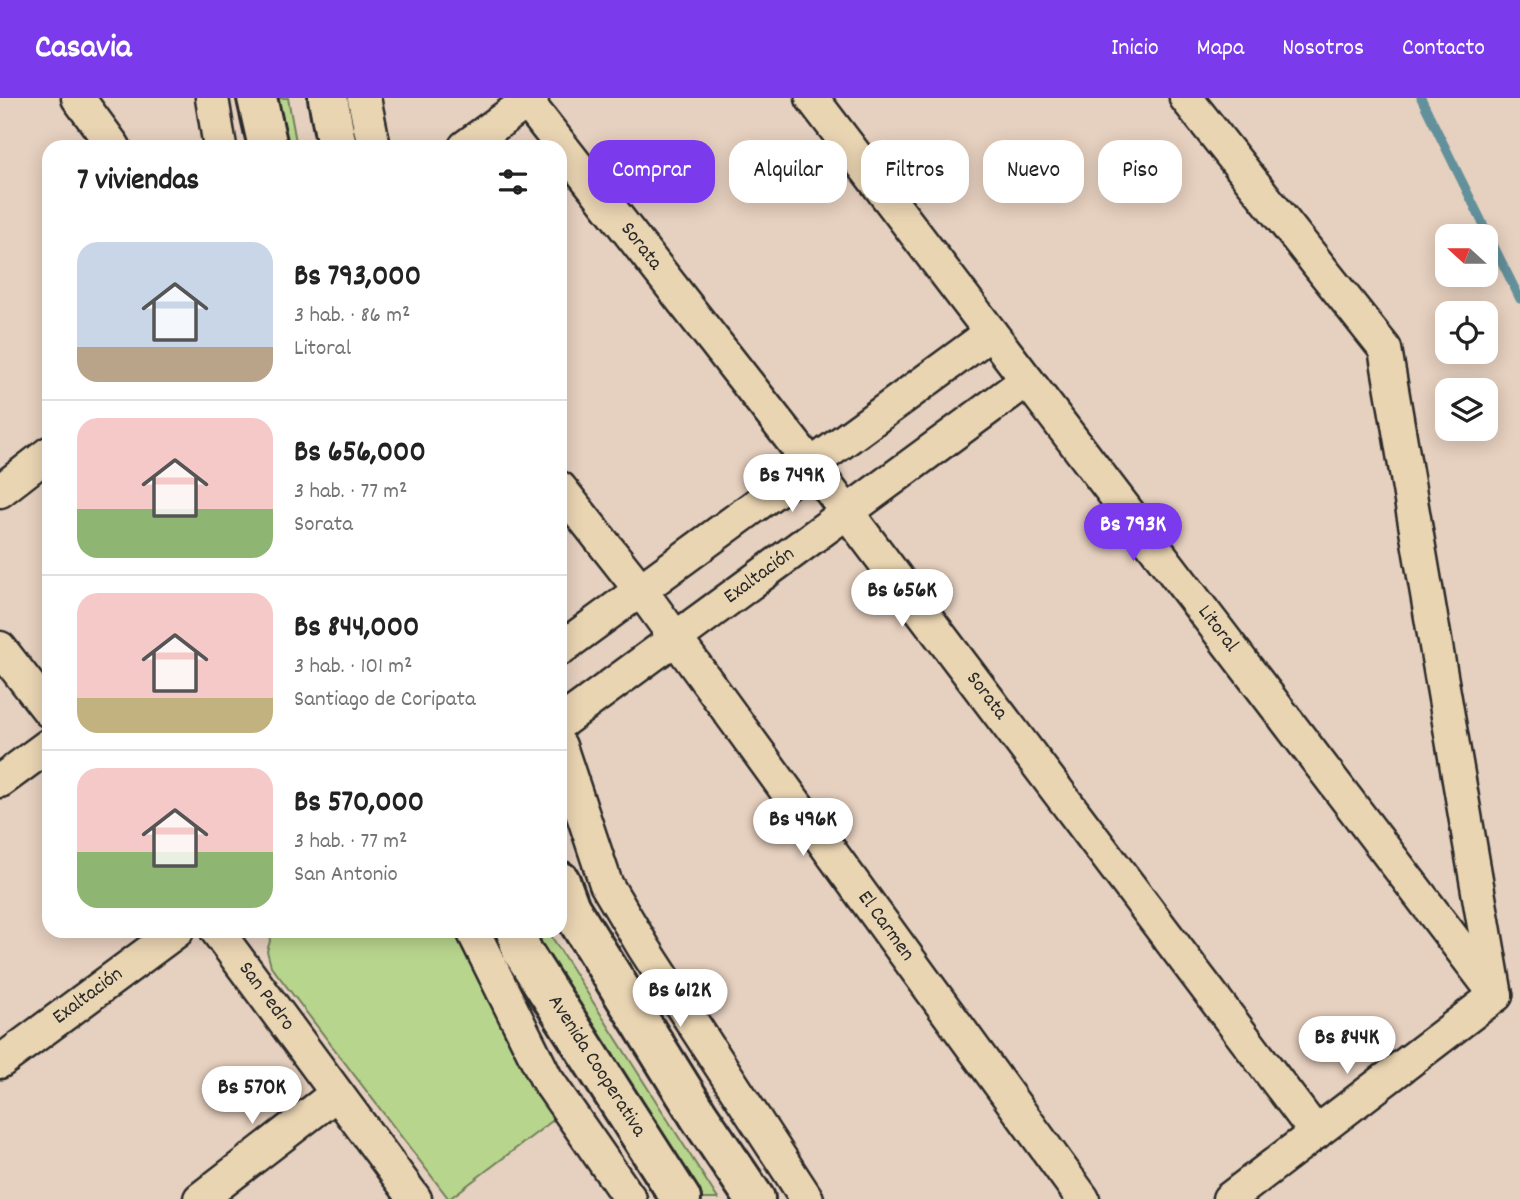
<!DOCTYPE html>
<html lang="es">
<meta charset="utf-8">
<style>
body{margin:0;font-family:Dekko,sans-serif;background:#f2f2f2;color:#222;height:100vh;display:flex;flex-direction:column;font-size:26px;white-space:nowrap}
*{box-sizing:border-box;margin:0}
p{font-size:23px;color:#767676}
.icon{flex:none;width:38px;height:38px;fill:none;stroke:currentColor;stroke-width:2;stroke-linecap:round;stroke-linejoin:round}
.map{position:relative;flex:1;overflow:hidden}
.details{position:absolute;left:42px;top:42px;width:525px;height:798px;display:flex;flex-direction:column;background:#fff;border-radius:21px;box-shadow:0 4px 18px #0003}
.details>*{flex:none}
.top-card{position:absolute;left:588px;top:42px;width:665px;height:63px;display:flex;gap:14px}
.needle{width:46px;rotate:291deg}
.tools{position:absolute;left:1435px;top:126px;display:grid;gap:14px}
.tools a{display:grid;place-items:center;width:63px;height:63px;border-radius:14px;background:#fff;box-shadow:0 4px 18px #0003;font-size:35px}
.price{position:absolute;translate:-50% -60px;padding:0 16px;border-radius:24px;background:#fff;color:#222;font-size:23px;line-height:46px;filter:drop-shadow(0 2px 4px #0008)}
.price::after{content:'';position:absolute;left:50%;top:42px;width:21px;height:16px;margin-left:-10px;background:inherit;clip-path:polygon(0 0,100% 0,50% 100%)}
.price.current{background:#7c3aed;color:#fff}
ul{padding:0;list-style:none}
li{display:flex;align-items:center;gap:21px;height:175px;padding:0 35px}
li+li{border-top:2px solid #e0e0e0}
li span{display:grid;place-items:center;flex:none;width:196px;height:140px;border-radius:21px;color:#555}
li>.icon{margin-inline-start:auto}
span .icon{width:84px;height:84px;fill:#fffc;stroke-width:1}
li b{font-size:30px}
h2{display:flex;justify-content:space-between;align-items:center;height:84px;padding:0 35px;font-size:30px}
.pill{padding:0 24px;border-radius:21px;background:#fff;box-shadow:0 4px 18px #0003;font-size:24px;line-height:63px}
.pill.current{background:#7c3aed;color:#fff}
header{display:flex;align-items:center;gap:42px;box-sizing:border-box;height:98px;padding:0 35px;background:#7c3aed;color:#fff}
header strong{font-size:33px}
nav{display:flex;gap:38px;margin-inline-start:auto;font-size:24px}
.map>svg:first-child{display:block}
.green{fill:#b8d58d;stroke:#72805c;stroke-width:2}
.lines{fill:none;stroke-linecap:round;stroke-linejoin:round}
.stream{stroke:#62909b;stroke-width:9}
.street-casing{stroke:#2b2b2b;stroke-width:37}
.secondary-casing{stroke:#2b2b2b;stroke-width:44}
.street{stroke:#ead5b3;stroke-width:32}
.secondary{stroke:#ead5b3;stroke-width:38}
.labels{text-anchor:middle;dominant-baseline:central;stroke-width:5;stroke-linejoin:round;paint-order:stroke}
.street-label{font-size:21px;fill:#2b2b2b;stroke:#ead5b3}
</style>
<header>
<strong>Casavia</strong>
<nav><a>Inicio</a><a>Mapa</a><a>Nosotros</a><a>Contacto</a></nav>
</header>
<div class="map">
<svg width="1520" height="1101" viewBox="0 0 1520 1101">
<rect width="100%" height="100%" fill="#e6d0bf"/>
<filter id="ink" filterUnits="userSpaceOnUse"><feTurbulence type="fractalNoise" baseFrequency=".0143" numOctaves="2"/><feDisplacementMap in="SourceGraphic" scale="14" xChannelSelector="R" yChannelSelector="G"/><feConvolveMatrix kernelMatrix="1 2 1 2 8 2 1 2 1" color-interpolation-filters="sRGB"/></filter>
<g filter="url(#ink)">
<path class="green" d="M 259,0 L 288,0 L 297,49 L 270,49 Z
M 273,833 L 464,833 L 556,1020 L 449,1101 L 271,868 L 267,853 Z
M 516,833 L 548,833 L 718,1101 L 684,1101 Z"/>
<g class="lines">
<path class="stream" d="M 1421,0 L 1520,201"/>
<defs>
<g id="street">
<path d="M 78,0 L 114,49"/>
<path d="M 212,0 L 220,49"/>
<path d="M 364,0 L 374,49"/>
<path id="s1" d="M 524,0 L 812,368 L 1316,1035"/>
<path id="s2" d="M 812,0 L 1496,897"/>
<path d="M 1186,0 L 1385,251 L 1495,892"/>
<path d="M 465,49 L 532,0"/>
<path id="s3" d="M 560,390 L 642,494 L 1083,1101"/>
<path d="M 0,393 L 49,355"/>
<path d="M 0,550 L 49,613"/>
<path d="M 560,551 L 991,235"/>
<path id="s4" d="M 560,625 L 1027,282"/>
<path d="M 560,648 L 606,786 L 644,850 L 807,1101"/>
<path d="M 0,683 L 49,647"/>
<path id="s5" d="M 217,833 L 415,1101"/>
<path d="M 473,833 L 546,980 L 630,1101"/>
<path id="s6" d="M 0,964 L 177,833"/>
<path d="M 200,1101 L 336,996"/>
<path d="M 1229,1101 L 1496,897"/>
</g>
<g id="secondary">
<path d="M 257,0 L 268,49"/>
<path d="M 328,0 L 337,49"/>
<path d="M 560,783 L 570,810 L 699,1018 L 755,1101"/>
<path id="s7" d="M 516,833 L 522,853 L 681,1101"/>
</g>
</defs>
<use href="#street" class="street-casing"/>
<use href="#secondary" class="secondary-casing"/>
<use href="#street" class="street"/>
<use href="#secondary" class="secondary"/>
</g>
</g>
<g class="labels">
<g class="street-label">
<text stroke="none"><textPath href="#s1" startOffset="189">Sorata</textPath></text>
<text stroke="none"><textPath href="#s4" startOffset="248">Exaltación</textPath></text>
<text stroke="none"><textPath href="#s2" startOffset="668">Litoral</textPath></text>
<text stroke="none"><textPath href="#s1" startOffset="756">Sorata</textPath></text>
<text stroke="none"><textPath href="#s3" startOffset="546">El Carmen</textPath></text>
<text stroke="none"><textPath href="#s6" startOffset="110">Exaltación</textPath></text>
<text stroke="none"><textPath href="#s5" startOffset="82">San Pedro</textPath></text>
<text stroke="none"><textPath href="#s7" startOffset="158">Avenida Cooperativa</textPath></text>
</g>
</g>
</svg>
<div class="tools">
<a><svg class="needle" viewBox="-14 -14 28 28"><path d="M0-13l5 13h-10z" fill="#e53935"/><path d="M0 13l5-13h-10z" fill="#767676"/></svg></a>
<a><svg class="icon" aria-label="locate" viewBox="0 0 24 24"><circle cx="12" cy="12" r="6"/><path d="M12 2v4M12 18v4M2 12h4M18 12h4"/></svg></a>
<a><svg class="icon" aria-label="layers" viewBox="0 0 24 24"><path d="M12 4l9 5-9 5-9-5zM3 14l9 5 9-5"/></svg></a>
</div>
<b class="price" style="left:792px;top:416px">Bs 749K</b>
<b class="price current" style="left:1133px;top:465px">Bs 793K</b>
<b class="price" style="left:902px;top:531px">Bs 656K</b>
<b class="price" style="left:803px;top:760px">Bs 496K</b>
<b class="price" style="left:680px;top:931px">Bs 612K</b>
<b class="price" style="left:1347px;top:978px">Bs 844K</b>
<b class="price" style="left:252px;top:1028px">Bs 570K</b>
<div class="top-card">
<a class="pill current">Comprar</a>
<a class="pill">Alquilar</a>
<a class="pill">Filtros</a>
<a class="pill">Nuevo</a>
<a class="pill">Piso</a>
</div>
<section class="details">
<h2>7 viviendas<svg class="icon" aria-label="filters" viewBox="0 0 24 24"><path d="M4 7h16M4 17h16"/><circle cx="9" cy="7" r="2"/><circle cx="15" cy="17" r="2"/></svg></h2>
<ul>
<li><span style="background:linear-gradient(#c9d6e8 75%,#b9a48a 0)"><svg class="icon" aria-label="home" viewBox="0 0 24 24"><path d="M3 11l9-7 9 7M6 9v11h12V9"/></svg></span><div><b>Bs 793,000</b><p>3 hab. · 86 m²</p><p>Litoral</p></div></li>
<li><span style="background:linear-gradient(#f6c9c9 65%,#8fb573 0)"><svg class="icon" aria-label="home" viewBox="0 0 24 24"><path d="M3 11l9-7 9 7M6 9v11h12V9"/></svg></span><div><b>Bs 656,000</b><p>3 hab. · 77 m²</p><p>Sorata</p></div></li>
<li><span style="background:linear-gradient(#f6c9c9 75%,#c2b280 0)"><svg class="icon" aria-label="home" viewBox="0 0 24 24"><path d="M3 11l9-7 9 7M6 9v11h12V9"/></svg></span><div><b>Bs 844,000</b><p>3 hab. · 101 m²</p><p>Santiago de Coripata</p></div></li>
<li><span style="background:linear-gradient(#f6c9c9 60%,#8fb573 0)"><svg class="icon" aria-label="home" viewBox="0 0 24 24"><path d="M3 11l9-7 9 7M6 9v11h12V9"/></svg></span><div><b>Bs 570,000</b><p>3 hab. · 77 m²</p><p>San Antonio</p></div></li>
</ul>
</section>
</div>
